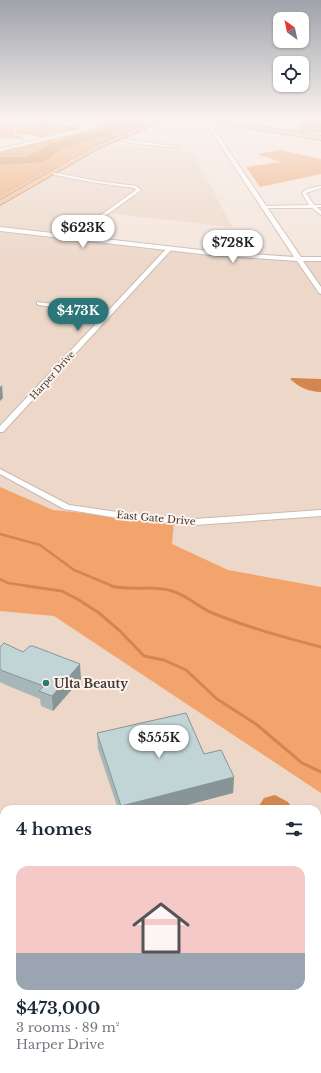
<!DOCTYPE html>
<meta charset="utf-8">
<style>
body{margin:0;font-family:"Libre Baskerville",serif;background:#f6f6f7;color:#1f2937;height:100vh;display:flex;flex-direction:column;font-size:15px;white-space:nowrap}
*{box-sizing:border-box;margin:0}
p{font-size:13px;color:#747a83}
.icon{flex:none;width:22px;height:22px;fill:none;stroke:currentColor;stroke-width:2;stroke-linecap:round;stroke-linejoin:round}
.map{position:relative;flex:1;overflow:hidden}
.sheet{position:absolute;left:0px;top:805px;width:321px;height:268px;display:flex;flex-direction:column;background:#fff;border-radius:12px 12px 0 0;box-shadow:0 1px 3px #0004}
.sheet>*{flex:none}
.needle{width:26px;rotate:327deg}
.tools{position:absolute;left:273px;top:12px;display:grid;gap:8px}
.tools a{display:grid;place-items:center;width:36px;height:36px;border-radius:8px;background:#fff;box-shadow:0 1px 3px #0004;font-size:20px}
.price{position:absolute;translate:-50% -34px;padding:0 9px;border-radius:14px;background:#fff;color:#222;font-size:13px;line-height:26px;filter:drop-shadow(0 1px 2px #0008)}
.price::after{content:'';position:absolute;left:50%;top:24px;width:12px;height:9px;margin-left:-6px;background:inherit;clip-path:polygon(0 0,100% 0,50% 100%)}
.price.current{background:#2c767a;color:#fff}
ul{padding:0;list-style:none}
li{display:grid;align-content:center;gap:8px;height:212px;padding:0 16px}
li+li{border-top:1px solid #e0e1e3}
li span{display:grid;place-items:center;height:124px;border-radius:12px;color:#555}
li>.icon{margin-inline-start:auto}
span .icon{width:72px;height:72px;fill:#fffc;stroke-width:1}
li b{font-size:17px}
h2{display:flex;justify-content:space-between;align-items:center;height:48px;padding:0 16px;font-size:17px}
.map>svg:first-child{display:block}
.built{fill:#ecd7c9;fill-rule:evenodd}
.green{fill:#efa56f}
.forest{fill:#f2a46c}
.water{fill:#d3874e}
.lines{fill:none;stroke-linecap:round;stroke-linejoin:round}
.stream-far2{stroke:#d3874e;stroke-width:2.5}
.stream-far1{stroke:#d3874e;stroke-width:3}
.stream{stroke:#d3874e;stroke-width:4}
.minor-casing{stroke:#c8bab1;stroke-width:2}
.tertiary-casing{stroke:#c8bab1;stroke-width:2}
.primary-casing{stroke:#b6815b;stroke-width:2}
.trunk-casing{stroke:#b6815b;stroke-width:2}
.minor{fill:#fff;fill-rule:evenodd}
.tertiary{fill:#fff;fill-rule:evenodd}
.primary{fill:#facba9;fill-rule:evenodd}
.trunk{fill:#f8ba8c;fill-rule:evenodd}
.wall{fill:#a7b7b8}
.shaded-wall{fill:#889596}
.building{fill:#c2d5d6;stroke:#889596}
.poi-dot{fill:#2c767a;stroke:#fef2eb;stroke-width:1.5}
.labels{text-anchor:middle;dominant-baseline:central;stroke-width:4;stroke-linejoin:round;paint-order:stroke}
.far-street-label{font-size:9px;fill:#3e3935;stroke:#fef2eb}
.street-label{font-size:10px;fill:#3e3935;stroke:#fef2eb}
.near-poi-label{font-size:12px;font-weight:bold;fill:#3e3935;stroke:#fef2eb;text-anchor:start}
</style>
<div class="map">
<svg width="321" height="1073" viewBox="0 0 321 1073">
<rect width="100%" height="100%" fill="#f3e5db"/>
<path class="built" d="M 104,144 L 193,152 L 232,227 L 107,213 L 73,238 L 271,258 L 321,258 L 321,1073 L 0,1073 L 0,203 ZM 4,809 L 317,809 L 317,1069 L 4,1069 Z"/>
<path class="green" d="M 9,120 L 39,122 L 44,120 L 54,120 L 48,124 L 88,128 L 103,120 L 153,121 L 87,149 L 0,198 L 0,150 L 47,139 L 29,135 L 19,135 L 16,132 L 17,128 L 27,124 L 24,123 L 14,128 L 13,131 L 16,135 L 25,139 L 0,138 L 0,123 Z
M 280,150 L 321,159 L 321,174 L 260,187 L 246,167 L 281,162 L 257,154 Z"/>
<path class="forest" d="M 294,120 L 321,120 L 321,132 L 315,133 L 300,131 L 299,127 L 303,122 Z
M 0,487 L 53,510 L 174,522 L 172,544 L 228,570 L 321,587 L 321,793 L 54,616 L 0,611 Z
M 321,860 L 321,1073 L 312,1073 L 310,1069 L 317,1069 L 317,861 Z"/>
<path class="water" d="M 113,120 L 130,120 L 125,122 L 123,128 L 118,131 L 61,149 L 49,159 L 42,162 L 0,165 L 0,157 L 26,157 L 49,145 L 47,144 L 64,140 L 66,137 L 106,131 L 111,128 L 109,122 Z
M 292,378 L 321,379 L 321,392 C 309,392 299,387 290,379 Z
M 275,795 L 288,802 L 293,809 L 257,809 L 264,798 Z"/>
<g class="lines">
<path class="stream-far2" d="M 0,534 L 40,545 L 74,570 L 115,587
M 0,579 L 8,583 L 34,587"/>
<path class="stream-far1" d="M 27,586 L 62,591 L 79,600 L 99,613 L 120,631 L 144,656 L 164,660 L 186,670 L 217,699 L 256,724 L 302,763 L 321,772
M 111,586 C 131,591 154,585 172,591 C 186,595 197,606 210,612 C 246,627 283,637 321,647"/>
<path class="stream" d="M 317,914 L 321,907
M 317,928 L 317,936
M 317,955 L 321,957"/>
<defs>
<path id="minor" d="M 100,120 L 105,120 L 87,130 L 0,151 L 0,149 L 85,128 Z
M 248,120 L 254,120 L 239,126 L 236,125 Z
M 124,139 L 180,147 L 178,148 L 138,144 L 123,141 Z
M 51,172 L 97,181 L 136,186 L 141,190 L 72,240 L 70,239 L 70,237 L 136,190 L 135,188 L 97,183 L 50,174 Z
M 321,186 L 321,188 L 306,193 L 314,205 L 321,205 L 321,207 L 317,207 L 321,211 L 321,215 L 312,208 L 264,208 L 262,207 L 264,206 L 309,205 L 302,193 L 307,189 Z
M 167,248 L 172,249 L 3,432 L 0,432 L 0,426 L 105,314 L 39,305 L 37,304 L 37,302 L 108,311 Z
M 0,469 L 69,505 L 124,513 L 195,519 L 321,510 L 321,516 L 195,525 L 124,519 L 64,509 L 0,474 Z"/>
<path id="tertiary" d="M 204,120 L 208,120 L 301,257 L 321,257 L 321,261 L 303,261 L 321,287 L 321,294 L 319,293 L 297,261 L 210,255 L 0,231 L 0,227 L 210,251 L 294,257 Z"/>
<path id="primary" d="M 202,120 L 217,120 L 321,136 L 321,140 Z"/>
<path id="trunk" d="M 158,120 L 166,120 L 99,148 L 0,205 L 0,200 L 95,146 Z"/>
</defs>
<use href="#minor" class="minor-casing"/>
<use href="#tertiary" class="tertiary-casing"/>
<use href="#primary" class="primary-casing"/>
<use href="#trunk" class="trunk-casing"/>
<use href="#minor" class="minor"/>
<use href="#tertiary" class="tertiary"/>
<use href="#primary" class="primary"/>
<use href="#trunk" class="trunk"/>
</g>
<path class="wall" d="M 0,647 L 81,679 L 53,711 L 41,706 L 40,699 L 6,685 L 0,682 Z
M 97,733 L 204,754 L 234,777 L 233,793 L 172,809 L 118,809 L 98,749 Z
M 4,975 L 4,1017 L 0,1016 L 0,977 Z"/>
<path class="shaded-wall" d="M 2,385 L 3,398 L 0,401 L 0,387 Z
M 80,664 L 81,679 L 53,711 L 52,696 Z
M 234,777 L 233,793 L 172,809 L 122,809 L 121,806 Z"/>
<path class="building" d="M 4,643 L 23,652 L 30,646 L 33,646 L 80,664 L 52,696 L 39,691 L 44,686 L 3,671 L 0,669 L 0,647 Z
M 186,713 L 204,754 L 221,750 L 234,777 L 121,806 L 97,733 Z
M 4,975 L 4,1006 L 0,1005 L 0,977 Z"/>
<linearGradient id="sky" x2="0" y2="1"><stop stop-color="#9fa2aa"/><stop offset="0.44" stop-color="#faf3ef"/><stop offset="1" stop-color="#faf3ef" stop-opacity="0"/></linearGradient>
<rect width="321" height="270" fill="url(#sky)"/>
<circle class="poi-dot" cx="46" cy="683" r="4"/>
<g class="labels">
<g class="far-street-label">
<text transform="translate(52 375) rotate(-48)">Harper Drive</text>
</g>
<g class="street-label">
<text transform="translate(156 518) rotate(5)">East Gate Drive</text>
</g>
<g class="near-poi-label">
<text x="54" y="683">Ulta Beauty</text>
</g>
</g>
</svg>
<div class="tools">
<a><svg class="needle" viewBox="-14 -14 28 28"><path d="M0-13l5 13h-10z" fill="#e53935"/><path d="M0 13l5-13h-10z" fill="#747a83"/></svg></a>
<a><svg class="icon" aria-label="locate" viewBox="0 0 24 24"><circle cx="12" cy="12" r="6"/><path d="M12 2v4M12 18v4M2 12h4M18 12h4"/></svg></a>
</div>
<b class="price" style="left:83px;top:249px">$623K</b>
<b class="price" style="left:233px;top:264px">$728K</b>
<b class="price current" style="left:78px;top:332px">$473K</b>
<b class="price" style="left:159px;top:759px">$555K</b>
<section class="sheet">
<h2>4 homes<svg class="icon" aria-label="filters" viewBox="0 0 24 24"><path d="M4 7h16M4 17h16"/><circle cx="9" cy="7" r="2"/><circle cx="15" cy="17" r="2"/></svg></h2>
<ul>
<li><span style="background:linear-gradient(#f6c9c9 70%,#9aa5b1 0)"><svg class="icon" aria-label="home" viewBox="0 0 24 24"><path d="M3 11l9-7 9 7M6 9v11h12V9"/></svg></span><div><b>$473,000</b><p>3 rooms · 89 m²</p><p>Harper Drive</p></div></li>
</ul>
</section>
</div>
